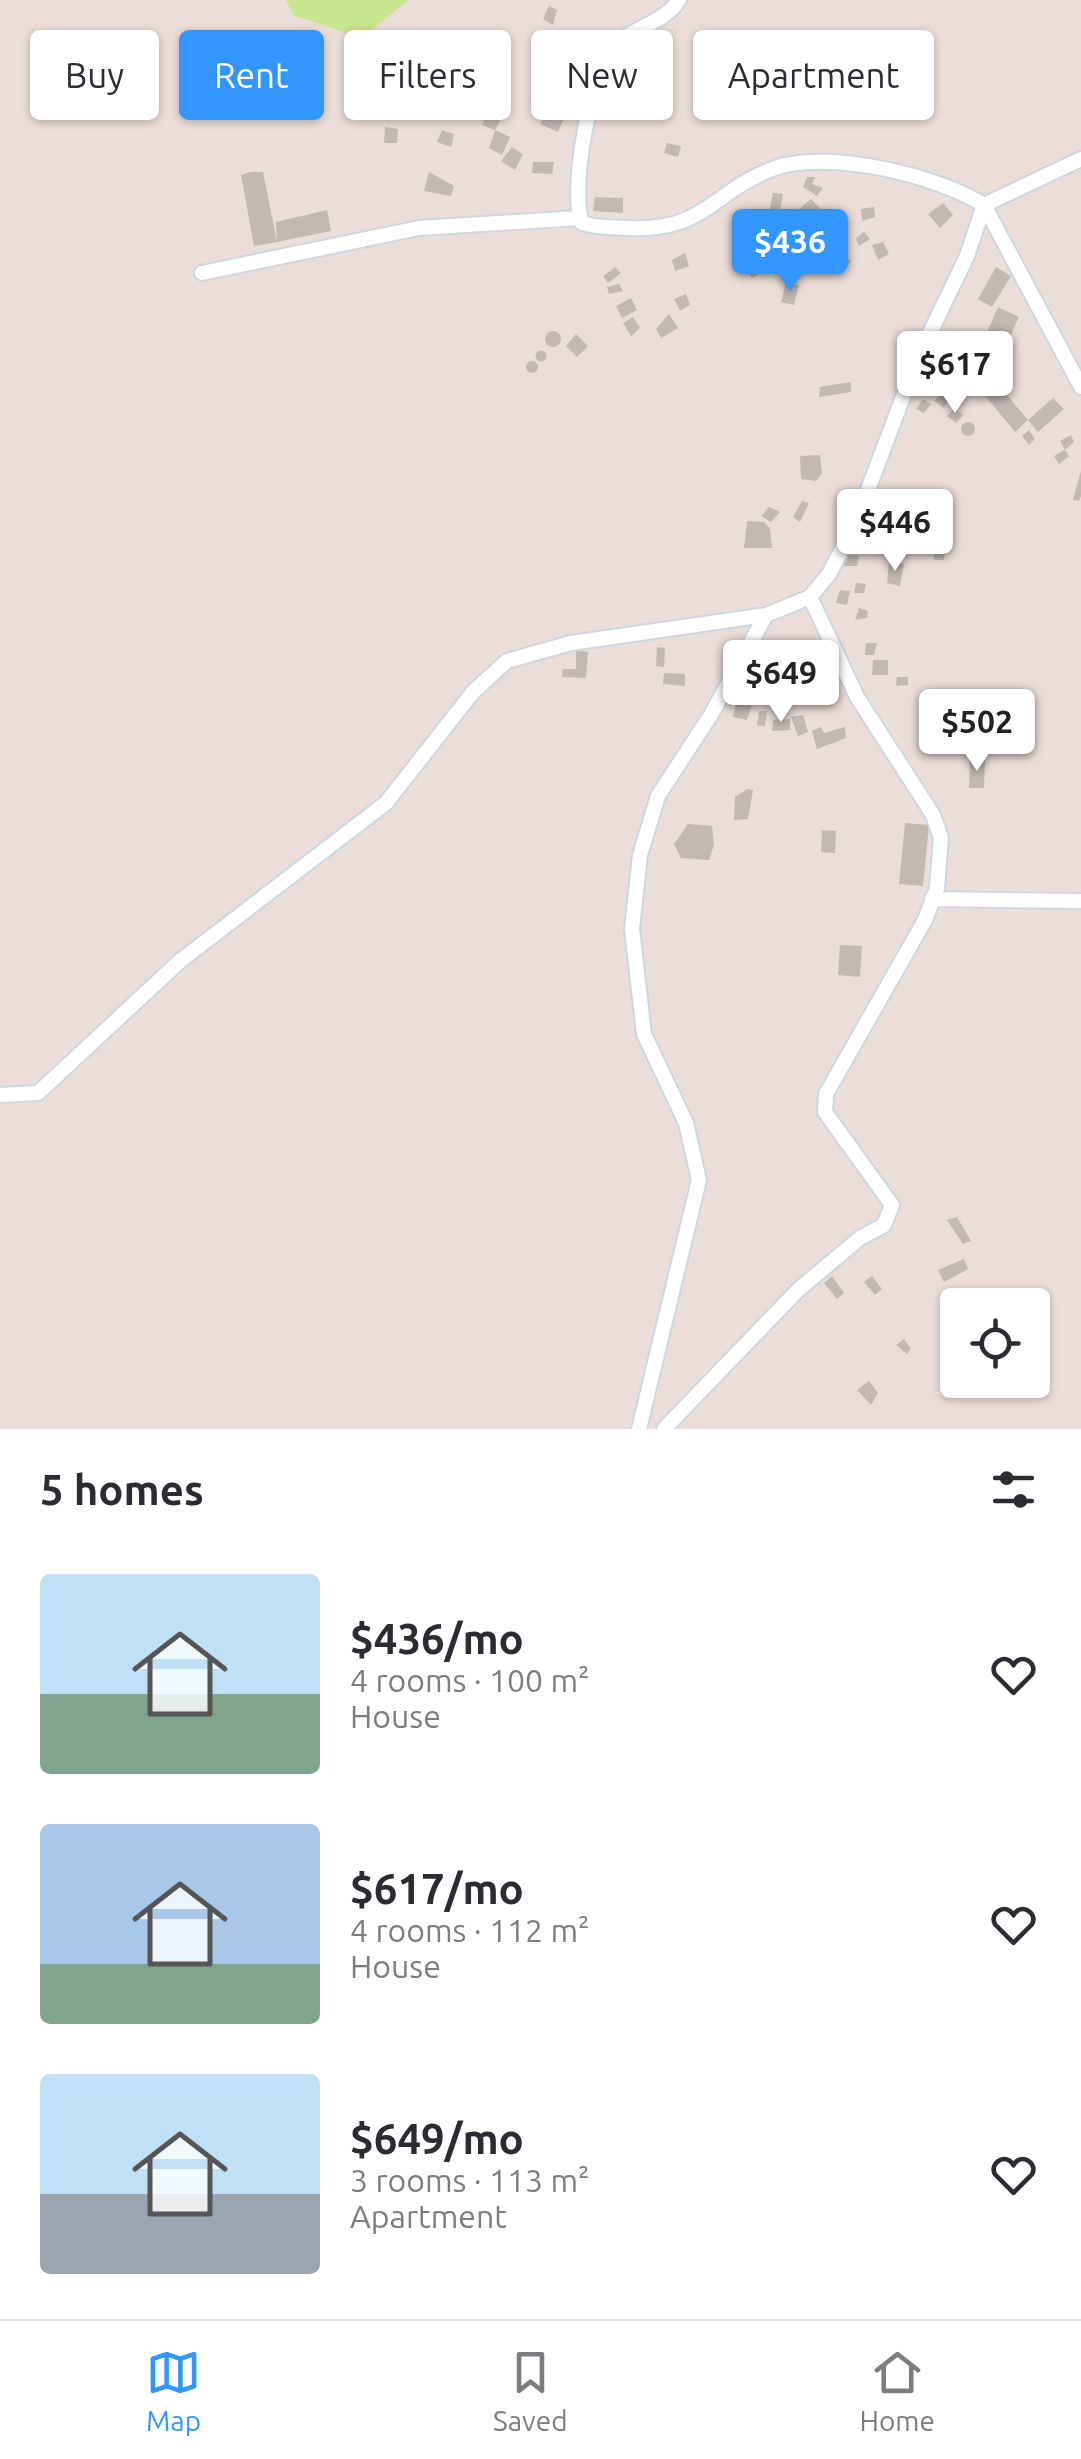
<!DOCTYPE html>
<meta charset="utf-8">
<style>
body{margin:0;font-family:Ubuntu,sans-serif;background:#f2f2f3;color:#2b2b33;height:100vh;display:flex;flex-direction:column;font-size:38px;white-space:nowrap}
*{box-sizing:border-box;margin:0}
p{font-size:32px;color:#7c7c81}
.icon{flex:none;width:55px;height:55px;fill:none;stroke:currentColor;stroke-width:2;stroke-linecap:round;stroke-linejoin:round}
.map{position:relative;height:1429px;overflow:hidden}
.sheet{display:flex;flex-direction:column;background:#fff;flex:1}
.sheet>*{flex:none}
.top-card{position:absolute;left:30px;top:30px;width:1022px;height:90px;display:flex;gap:20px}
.fabs{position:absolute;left:940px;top:1288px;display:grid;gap:20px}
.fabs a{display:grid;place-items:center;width:110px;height:110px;border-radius:10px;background:#fff;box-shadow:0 2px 8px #0004;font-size:50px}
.price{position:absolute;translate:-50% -85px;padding:0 22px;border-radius:10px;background:#fff;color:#222;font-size:32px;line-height:65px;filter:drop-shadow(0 2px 5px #0008)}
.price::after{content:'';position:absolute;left:50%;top:60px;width:30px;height:22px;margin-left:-15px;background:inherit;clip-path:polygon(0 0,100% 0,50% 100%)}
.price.current{background:#3196ff;color:#fff}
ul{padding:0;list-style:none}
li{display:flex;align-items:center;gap:30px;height:250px;padding:0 40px}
li span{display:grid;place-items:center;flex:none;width:280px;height:200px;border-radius:10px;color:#555}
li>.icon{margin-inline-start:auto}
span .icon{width:120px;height:120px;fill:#fffc;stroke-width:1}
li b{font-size:42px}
h2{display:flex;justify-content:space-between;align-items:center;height:120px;padding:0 40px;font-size:42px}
.chip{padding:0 35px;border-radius:10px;background:#fff;box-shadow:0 2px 8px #0004;font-size:35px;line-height:90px}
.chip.current{background:#3196ff;color:#fff}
.tabs{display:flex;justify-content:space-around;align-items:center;height:140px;border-top:2px solid #e1e1e2;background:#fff;font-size:28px;color:#7c7c81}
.tabs a{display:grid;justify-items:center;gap:5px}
.tabs .current{color:#3196ff}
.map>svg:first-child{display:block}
.green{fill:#c8e68f}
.building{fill:#c2b9b4}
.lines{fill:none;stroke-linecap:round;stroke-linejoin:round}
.minor-casing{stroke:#cdd7e2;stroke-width:18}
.minor{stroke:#fff;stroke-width:14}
</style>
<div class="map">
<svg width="1081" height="1429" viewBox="0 0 1081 1429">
<rect width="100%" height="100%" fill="#ebddd7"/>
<path class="green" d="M 286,0 L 409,0 L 361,38 L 293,15 Z"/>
<path class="building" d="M 549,6 L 557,10 L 553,25 L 543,19 Z
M 387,32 L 407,43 L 398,56 L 379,44 Z
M 416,34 L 426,39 L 419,54 L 408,49 Z
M 362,47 L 376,52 L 369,66 L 355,61 Z
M 485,50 L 503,61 L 500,74 L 479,68 Z
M 780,58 L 794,60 L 786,93 L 775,90 Z
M 360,93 L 382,94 L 381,111 L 359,114 Z
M 460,100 L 477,105 L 469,118 L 452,112 Z
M 548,107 L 566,114 L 558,132 L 540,124 Z
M 490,108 L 503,115 L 495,130 L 482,125 Z
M 385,127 L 398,129 L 397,143 L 384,143 Z
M 442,130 L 454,134 L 451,147 L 437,142 Z
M 495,130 L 510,137 L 502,155 L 489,148 Z
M 667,143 L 681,146 L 678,157 L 664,153 Z
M 512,147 L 523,154 L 515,170 L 501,161 Z
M 533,162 L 554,162 L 552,174 L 532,173 Z
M 251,172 L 263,172 L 277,242 L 254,246 L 241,175 Z
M 429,172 L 454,186 L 451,196 L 424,191 Z
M 807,177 L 815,177 L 812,184 L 823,188 L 817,196 L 803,187 Z
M 773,193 L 783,194 L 778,223 L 767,222 Z
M 595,197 L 623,198 L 623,213 L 593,211 Z
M 811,199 L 820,208 L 809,220 L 799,209 Z
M 943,203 L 953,215 L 940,228 L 928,214 Z
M 874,207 L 875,217 L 862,221 L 861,209 Z
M 327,210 L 331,231 L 277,242 L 276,222 Z
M 864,232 L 870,239 L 859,246 L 856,238 Z
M 773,241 L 784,253 L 772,264 L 760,253 Z
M 835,241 L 851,262 L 837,274 L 820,250 Z
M 883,242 L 889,254 L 878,260 L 872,245 Z
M 685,253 L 689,266 L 675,271 L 672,260 Z
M 756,261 L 762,272 L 752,278 L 747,269 Z
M 615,267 L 621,273 L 608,283 L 603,276 Z
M 996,267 L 1011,276 L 992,307 L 978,299 Z
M 786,282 L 799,285 L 794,305 L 781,302 Z
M 619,284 L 623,291 L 609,294 L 607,287 Z
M 686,294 L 690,305 L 680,311 L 674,299 Z
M 631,298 L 637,310 L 622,318 L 616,306 Z
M 998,307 L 1019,317 L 1007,343 L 986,335 Z
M 669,314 L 678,328 L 661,338 L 656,329 Z
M 633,317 L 640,328 L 631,336 L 623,323 Z
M545 339a8 8 0 1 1 16 0a8 8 0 1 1-16 0Z
M 576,334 L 588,346 L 577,357 L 566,346 Z
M 955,335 L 969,347 L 963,358 L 947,350 Z
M535.5 356a5.5 5.5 0 1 1 11 0a5.5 5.5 0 1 1-11 0Z
M526 367a6 6 0 1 1 12 0a6 6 0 1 1-12 0Z
M942 384a6 6 0 1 1 12 0a6 6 0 1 1-12 0Z
M 995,381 L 1028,420 L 1015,432 L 982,392 Z
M 851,382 L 851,392 L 819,397 L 820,387 Z
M955 393a6 6 0 1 1 12 0a6 6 0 1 1-12 0Z
M 941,393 L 949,400 L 944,408 L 934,401 Z
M 1053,398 L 1064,409 L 1038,432 L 1028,420 Z
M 923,399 L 931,404 L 924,413 L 916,409 Z
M 955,408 L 963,415 L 956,423 L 947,416 Z
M961 429a7 7 0 1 1 14 0a7 7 0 1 1-14 0Z
M 1029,430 L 1035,439 L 1029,445 L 1022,436 Z
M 1071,435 L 1074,442 L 1065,450 L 1060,441 Z
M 1065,450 L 1069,456 L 1059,464 L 1054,456 Z
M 820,455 L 822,473 L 816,481 L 801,479 L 800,456 Z
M 1081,471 L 1081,496 L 1079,501 L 1073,500 Z
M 802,501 L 809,503 L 800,522 L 793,517 Z
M 769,507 L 780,512 L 771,522 L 761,516 Z
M 747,521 L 764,522 L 770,529 L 772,548 L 744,548 Z
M 934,543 L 946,545 L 944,560 L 934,560 Z
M 845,555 L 859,556 L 857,566 L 844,566 Z
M 889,563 L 904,564 L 900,586 L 887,583 Z
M 856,583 L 866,584 L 864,593 L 854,593 Z
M 840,590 L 850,591 L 847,605 L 836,603 Z
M 859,608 L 868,611 L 867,618 L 855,620 Z
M 866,643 L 877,643 L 874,655 L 865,655 Z
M 657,647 L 665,648 L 664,667 L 656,666 Z
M 576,650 L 588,652 L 586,678 L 562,677 L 563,669 L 576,669 Z
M 873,660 L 888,660 L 888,675 L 872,675 Z
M 664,673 L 685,674 L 685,686 L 663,684 Z
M 897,677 L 908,677 L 908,685 L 896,686 Z
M 742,679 L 760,681 L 747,720 L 733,717 Z
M 759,711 L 767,711 L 765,726 L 757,725 Z
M 803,715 L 808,732 L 798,736 L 791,717 Z
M 790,719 L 790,730 L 772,731 L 773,720 Z
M 821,727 L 824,733 L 845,727 L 846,738 L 817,749 L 812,731 Z
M 970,759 L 985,760 L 984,788 L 969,788 Z
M 747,789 L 753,790 L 748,819 L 734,820 L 735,797 Z
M 905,823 L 929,825 L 923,886 L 899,884 Z
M 688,824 L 712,826 L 714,845 L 709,860 L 681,858 L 674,844 Z
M 822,830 L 836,831 L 835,853 L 821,852 Z
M 840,945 L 862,946 L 860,977 L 838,975 Z
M 957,1217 L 971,1241 L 963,1244 L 947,1220 Z
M 964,1259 L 968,1269 L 944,1282 L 938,1270 Z
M 832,1276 L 844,1293 L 837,1299 L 824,1283 Z
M 872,1276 L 882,1289 L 875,1295 L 864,1282 Z
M 904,1339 L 911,1349 L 907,1354 L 896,1345 Z
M 869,1381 L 878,1393 L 871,1405 L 857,1390 Z"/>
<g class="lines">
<defs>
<path id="minor" d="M 679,0 C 664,23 636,26 617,44 C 591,71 569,188 582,223 C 596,228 613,227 628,228 C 706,232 712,191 775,168 C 829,149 938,176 984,205 L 1081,387
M 202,273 L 419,228 L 580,218
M 932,899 L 1081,901
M 0,1095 L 38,1093 L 180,961 L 386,803 L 473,692 L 507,661 L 571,643 L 766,615 L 810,597 L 829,574 L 855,524 L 917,360 L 967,256 L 984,205 L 1081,159
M 639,1429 L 699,1180 L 686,1123 L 644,1034 L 632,929 L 640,855 L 658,796 L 712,713 L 766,615
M 664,1429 L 798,1290 L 860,1238 L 884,1225 L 892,1205 L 825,1112 L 826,1094 L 925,920 L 937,888 L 941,838 L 933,815 L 857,697 L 810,597"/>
</defs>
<use href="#minor" class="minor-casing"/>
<use href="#minor" class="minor"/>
</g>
</svg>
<div class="fabs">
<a><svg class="icon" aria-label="locate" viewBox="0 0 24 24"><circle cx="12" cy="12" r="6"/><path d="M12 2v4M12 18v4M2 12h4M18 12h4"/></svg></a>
</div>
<b class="price current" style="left:790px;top:294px">$436</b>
<b class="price" style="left:955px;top:416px">$617</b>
<b class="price" style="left:895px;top:574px">$446</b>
<b class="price" style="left:781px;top:725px">$649</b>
<b class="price" style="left:977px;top:774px">$502</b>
<div class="top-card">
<a class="chip">Buy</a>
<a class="chip current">Rent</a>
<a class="chip">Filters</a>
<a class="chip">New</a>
<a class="chip">Apartment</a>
</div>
</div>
<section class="sheet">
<h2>5 homes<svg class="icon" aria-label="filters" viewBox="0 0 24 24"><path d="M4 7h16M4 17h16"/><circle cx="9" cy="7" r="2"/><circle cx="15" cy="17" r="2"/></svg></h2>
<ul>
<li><span style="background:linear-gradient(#bfe0f5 60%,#7fa58c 0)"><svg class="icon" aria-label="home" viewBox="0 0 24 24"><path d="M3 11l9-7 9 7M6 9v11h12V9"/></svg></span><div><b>$436/mo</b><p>4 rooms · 100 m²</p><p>House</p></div><svg class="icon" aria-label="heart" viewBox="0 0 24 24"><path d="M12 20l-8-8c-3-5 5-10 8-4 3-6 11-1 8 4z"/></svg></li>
<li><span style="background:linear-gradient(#a9c7e8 70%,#7fa58c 0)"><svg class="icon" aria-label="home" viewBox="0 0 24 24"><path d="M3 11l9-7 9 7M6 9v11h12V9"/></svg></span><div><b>$617/mo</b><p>4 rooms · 112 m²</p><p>House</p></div><svg class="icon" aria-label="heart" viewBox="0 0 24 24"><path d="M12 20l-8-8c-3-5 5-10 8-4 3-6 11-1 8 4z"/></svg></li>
<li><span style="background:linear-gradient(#bfe0f5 60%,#9aa5b1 0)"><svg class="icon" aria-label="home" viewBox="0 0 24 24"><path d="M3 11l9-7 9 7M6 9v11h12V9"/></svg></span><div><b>$649/mo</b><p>3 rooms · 113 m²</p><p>Apartment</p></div><svg class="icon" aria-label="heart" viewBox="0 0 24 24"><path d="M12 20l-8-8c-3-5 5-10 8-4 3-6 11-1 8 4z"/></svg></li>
</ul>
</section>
<nav class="tabs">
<a class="current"><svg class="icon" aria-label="map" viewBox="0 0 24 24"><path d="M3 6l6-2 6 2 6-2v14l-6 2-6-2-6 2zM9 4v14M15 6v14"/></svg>Map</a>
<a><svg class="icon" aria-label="saved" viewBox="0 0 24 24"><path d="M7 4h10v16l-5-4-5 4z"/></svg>Saved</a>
<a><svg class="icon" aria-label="home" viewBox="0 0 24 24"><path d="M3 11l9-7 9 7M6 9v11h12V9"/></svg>Home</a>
</nav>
